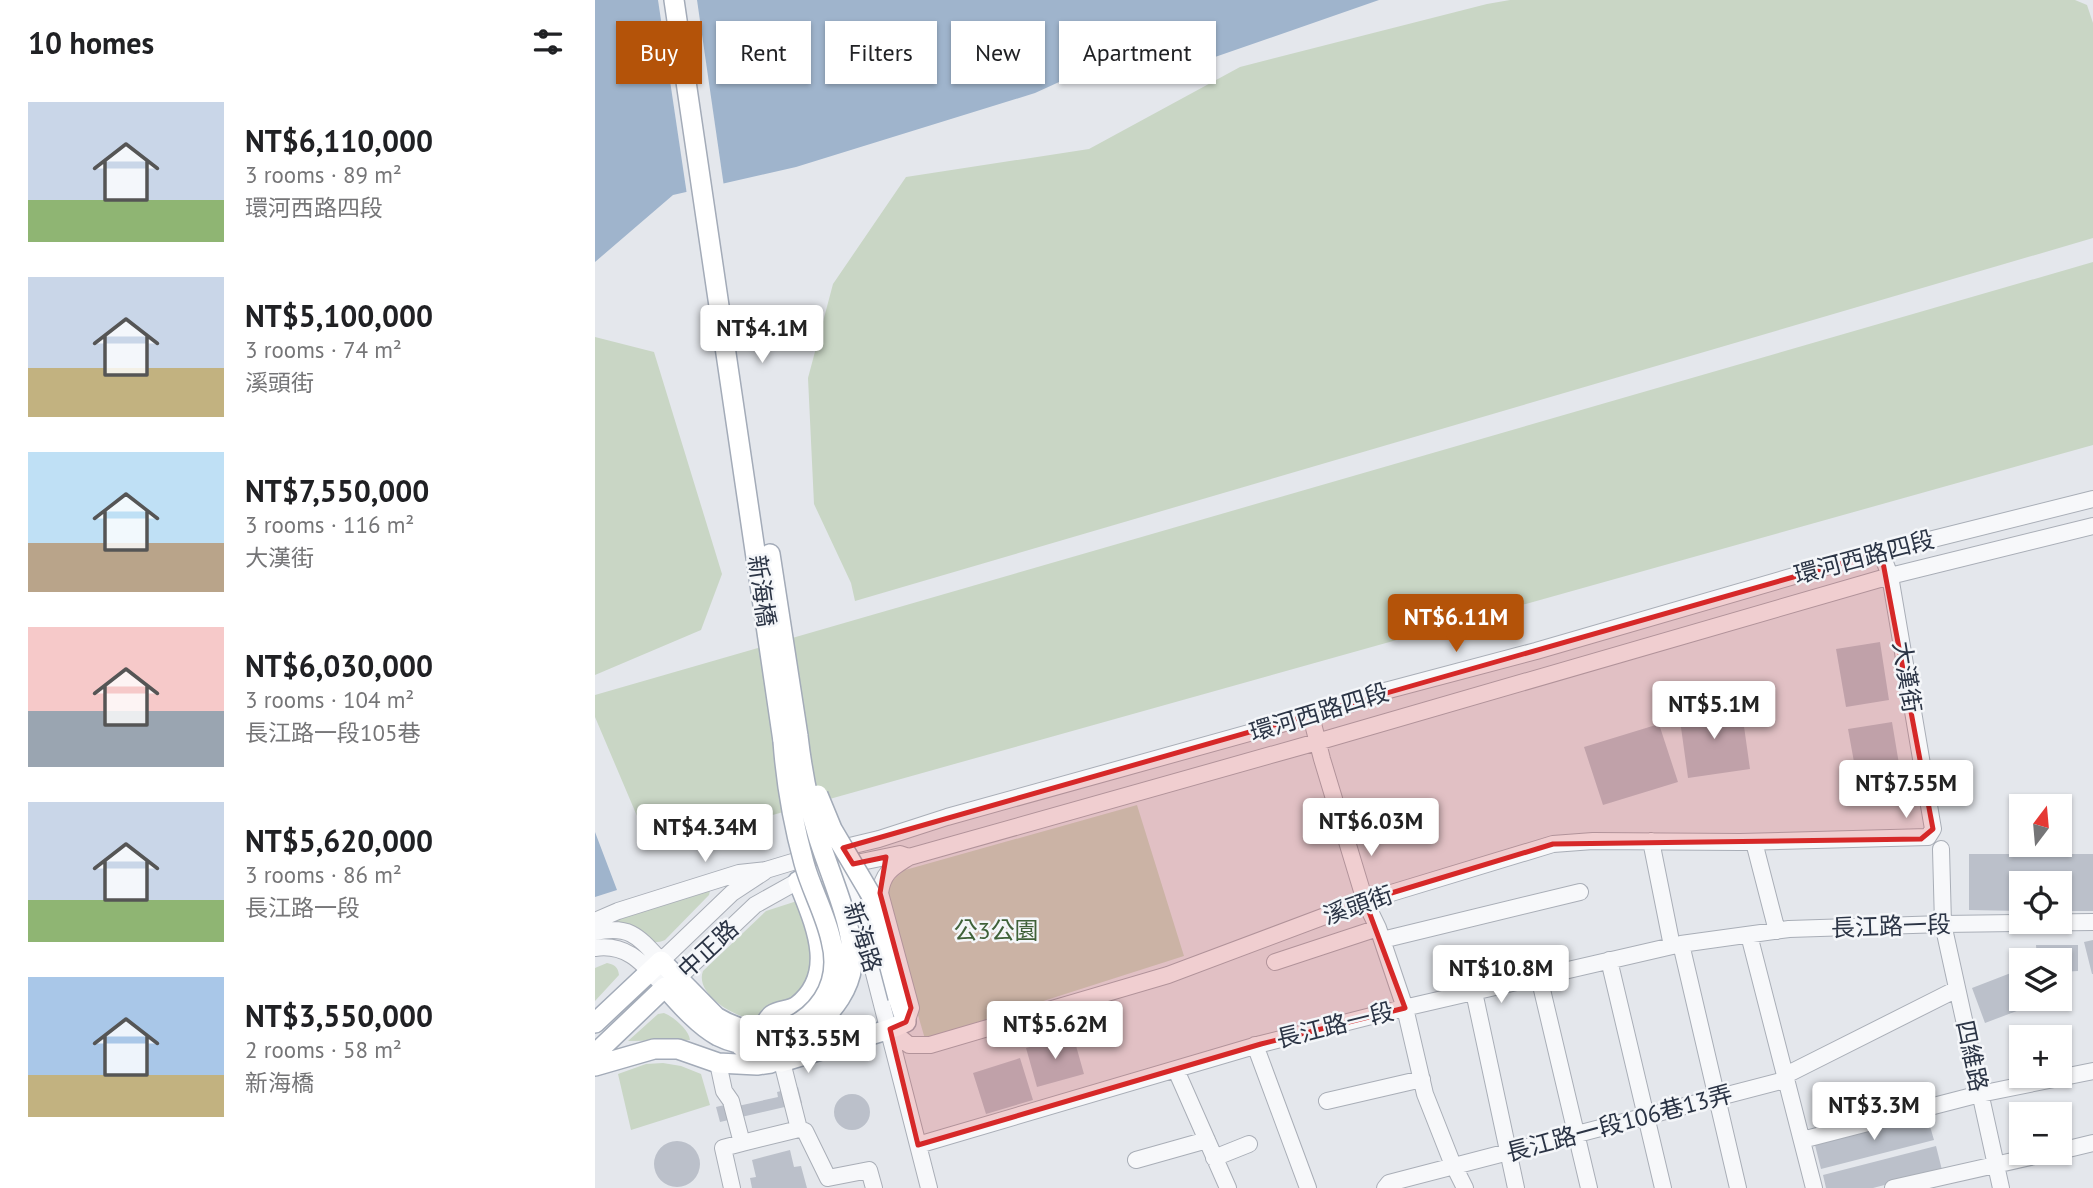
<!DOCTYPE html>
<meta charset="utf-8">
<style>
body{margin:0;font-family:"PT Sans","Noto Sans TC",sans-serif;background:#f2f2f2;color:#202124;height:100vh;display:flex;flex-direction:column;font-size:26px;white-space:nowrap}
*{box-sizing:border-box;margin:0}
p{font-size:23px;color:#757577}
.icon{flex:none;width:38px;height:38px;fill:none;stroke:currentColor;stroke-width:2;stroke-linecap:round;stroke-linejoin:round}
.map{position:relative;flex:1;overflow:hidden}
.drawer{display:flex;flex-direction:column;background:#fff;width:595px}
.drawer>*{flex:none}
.banner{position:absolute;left:21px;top:21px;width:665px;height:63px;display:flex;gap:14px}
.needle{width:46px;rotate:16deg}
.buttons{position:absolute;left:1414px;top:794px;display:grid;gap:14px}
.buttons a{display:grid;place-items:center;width:63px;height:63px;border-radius:0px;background:#fff;box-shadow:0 2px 5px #0004;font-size:35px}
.price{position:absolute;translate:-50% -60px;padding:0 16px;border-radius:7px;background:#fff;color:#222;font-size:23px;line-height:46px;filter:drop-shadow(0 2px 4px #0008)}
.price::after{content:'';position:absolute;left:50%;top:42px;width:21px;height:16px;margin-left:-10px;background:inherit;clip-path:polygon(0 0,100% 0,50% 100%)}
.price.current{background:#b45309;color:#fff}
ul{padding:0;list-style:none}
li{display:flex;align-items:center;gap:21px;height:175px;padding:0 28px}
li span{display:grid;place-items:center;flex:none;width:196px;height:140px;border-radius:0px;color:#555}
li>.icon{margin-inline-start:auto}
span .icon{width:84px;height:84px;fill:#fffc;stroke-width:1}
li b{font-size:30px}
h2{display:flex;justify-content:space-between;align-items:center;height:84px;padding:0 28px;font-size:30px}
.tag{padding:0 24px;border-radius:0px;background:#fff;box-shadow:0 2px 5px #0004;font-size:24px;line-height:63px}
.tag.current{background:#b45309;color:#fff}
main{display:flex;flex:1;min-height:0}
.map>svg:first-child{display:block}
.green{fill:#c9d6c5}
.water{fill:#9fb4cc}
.pier{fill:#e4e7ec}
.building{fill:#bbc0ca}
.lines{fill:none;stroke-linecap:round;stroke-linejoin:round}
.minor-casing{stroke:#a9aeb7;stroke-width:18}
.major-casing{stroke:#a3abb8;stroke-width:22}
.minor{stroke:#f7f8fa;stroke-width:16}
.major{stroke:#fff;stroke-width:19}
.major-bridge-casing{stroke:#a3abb8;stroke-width:22;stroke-linecap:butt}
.major-bridge{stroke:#fff;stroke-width:19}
.marked{fill:#d62828;fill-opacity:0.2;stroke:#d62828;stroke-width:5;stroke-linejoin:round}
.labels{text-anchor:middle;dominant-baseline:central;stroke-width:5;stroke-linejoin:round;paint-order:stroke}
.street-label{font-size:24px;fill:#2b3445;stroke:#f4f6f9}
.park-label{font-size:24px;fill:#3f6138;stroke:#f4f6f9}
</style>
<main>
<section class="drawer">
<h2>10 homes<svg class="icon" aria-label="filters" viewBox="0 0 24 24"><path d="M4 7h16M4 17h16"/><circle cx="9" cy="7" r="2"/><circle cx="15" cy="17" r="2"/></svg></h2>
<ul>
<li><span style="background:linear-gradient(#c9d6e8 70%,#8fb573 0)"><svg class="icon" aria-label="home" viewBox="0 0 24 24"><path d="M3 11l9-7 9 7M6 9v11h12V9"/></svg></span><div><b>NT$6,110,000</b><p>3 rooms · 89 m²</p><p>環河西路四段</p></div></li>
<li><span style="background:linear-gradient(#c9d6e8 65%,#c2b280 0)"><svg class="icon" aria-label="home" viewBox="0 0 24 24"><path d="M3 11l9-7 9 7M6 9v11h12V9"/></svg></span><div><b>NT$5,100,000</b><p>3 rooms · 74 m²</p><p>溪頭街</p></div></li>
<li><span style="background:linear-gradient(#bfe0f5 65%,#b9a48a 0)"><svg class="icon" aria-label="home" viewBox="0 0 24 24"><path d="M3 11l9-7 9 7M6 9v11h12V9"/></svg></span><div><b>NT$7,550,000</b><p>3 rooms · 116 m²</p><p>大漢街</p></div></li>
<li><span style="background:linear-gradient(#f6c9c9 60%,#9aa5b1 0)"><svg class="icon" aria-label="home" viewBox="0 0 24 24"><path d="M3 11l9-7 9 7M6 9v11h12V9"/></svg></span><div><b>NT$6,030,000</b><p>3 rooms · 104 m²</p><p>長江路一段105巷</p></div></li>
<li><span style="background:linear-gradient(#c9d6e8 70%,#8fb573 0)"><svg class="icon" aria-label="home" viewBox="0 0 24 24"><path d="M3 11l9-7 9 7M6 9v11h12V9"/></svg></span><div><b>NT$5,620,000</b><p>3 rooms · 86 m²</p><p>長江路一段</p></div></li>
<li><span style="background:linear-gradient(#a9c7e8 70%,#c2b280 0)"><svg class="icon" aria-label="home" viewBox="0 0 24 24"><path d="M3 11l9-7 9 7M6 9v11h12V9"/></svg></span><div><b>NT$3,550,000</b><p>2 rooms · 58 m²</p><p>新海橋</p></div></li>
</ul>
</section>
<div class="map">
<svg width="1498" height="1188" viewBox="0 0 1498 1188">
<rect width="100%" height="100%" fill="#e4e7ec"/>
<path class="green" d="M 915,0 L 1480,0 L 1492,5 L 1498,23 L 1498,238 L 260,601 L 256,583 L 219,504 L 213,378 L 238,284 L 311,177 L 494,149 L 645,67 L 892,4 Z
M 1498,262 L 1498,445 L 56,849 L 0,717 L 0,695 Z
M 0,337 L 59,352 L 127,574 L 106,630 L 0,675 Z
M 542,805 L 589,956 L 330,1039 L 291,906 L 295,882 L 310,870 Z
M 112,891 L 115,891 L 114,895 L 70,940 C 53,948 34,933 21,921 L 23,918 Z
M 202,901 L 211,916 L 220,965 L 203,1003 C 193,1007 173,1019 163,1019 C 142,1020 99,994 108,971 L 171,911 Z
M 12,963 C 20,965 23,967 24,975 L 0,1001 L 0,968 Z
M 69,1013 C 79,1017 94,1030 95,1040 L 33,1041 L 63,1014 Z
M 68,1063 L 86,1066 L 106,1074 L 115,1105 L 36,1130 L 23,1074 L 51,1064 Z"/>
<path class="water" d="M 0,0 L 784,0 L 620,57 L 593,60 L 565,36 L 440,93 L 201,167 L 78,195 L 0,262 Z
M 0,832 L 22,890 L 0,897 Z"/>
<path class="pier" d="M 63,0 L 102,0 L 129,187 L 92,195 Z"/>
<path class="building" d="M 1285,642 L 1294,700 L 1251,707 L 1241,649 Z
M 1146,705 L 1155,769 L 1093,778 L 1084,713 Z
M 1297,722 L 1306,776 L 1263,784 L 1253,729 Z
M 1064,724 L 1083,782 L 1008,805 L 989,747 Z
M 1374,854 L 1498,854 L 1498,911 L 1465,911 L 1465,884 L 1426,884 L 1426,911 L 1374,910 Z
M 1498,940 L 1498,974 L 1497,974 L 1489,942 Z
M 1441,945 L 1483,945 L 1483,971 L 1465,972 L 1465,961 L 1442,961 Z
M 1421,971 L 1426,984 L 1426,999 L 1432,999 L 1435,1006 L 1390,1023 L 1377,988 Z
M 478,1035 L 489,1074 L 442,1087 L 431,1048 Z
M 425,1058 L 438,1100 L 391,1114 L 378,1073 Z
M 203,1087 L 207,1103 L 125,1122 L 121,1107 L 142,1102 L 143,1106 L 183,1097 L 182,1092 Z
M239 1112a18 18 0 1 1 36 0a18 18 0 1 1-36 0Z
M 1332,1116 L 1339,1140 L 1226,1169 L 1220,1145 Z
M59 1164a23 23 0 1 1 46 0a23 23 0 1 1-46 0Z
M 1341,1146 L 1347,1170 L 1278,1188 L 1231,1188 L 1228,1175 Z
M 195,1150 L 199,1167 L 206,1166 L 212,1188 L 157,1188 L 155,1178 L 161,1177 L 157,1160 Z"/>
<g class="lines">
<defs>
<path id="minor" d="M 716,716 L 727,759 L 770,901 L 783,928 L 810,1008 L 830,1094 L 856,1160 L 870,1188
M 1056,841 L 1077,946
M 1159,842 L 1182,931
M 1346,849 L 1348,924 L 1406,1188
M 241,865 L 258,902 L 271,942 L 334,1188
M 0,921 L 23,911 L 144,873 L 171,870 L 234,851 L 284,839 L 352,817 L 744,708 L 790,691 L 941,651 L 1254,560 L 1498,499
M 0,932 C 35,925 43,936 66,961 L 137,893 L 169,872
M 1154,935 L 1219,1188
M 787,940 L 985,892
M 1086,944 L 1143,1188
M 0,948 C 33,943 49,965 70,987 L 83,978 L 160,905 L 203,881 L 242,867 L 305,854 L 314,857 L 722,742 L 1295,576 L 1498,526
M 1014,960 L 1068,1188
M 680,962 L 783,928
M 944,977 L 994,1188
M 879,992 L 921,1188
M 312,1020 L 316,1008 L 285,893 C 288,872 297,868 314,857
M 295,1029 L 314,1045 L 335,1045 L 573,975 L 770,901 L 958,844 L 998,841 L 1145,842 L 1333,837 L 1338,829 L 1295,576 L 1286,552
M 660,1045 L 713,1188
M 187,1062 L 204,1129 L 210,1131 L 233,1178 L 274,1170 L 279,1188
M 123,1063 L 129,1091 L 136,1101 L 147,1143 L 128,1148 L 137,1188
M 581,1070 L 633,1188
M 1189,1076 L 1362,989
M 732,1101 L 827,1079
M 1207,1140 L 1385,1094 L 1498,1071
M 147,1143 L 204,1129
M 323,1145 L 666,1044 L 796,1011 L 1086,944 L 1194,929 L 1348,924 L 1498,922
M 1465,1151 L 1498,1143
M 619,1158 L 654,1144
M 541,1160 L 612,1140
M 790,1188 L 794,1183 L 1190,1080
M 1298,1188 L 1453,1153"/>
<path id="major" d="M 79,0 L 188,741
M 175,554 L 203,736
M 0,1023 L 66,961 L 121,1017 C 139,1028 158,1033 178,1034
M 164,1033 C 168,1028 172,1019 177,1015 C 184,1010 195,1011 202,1006 C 245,973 218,920 203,881
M 145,1045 L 164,1059 L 187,1062 L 295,1029 L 311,1022 L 303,998
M 0,1054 L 70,987 C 85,1004 103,1025 123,1036 C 147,1048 180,1049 204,1038 C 211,1035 216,1030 222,1026
M 0,1066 L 59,1049 L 83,1049 L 123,1063 L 162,1065 L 176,1063"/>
</defs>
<use href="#minor" class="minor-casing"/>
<use href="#major" class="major-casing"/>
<use href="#minor" class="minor"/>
<use href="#major" class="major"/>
<defs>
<path id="major-bridge" d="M 203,736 C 207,770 213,803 223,836 C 234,873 261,929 257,966 C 254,990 239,1008 223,1025
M 223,795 L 237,829 L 276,895 L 303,998
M 178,1034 C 222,1021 248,986 236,940 C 230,913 216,889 209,863 C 198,823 191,783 188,741"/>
</defs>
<use href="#major-bridge" class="major-bridge-casing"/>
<use href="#major-bridge" class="major-bridge"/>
</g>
<path class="marked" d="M 1286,552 L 1338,829 L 1326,839 L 958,844 L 770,901 L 810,1008 L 666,1044 L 323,1145 L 295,1029 L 311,1022 L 316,1008 L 285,893 L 291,857 L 258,864 L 248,848 Z"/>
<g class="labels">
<g class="street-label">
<text transform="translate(1269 557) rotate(-15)">環河西路四段</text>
<text transform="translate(167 591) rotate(82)">新海橋</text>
<text transform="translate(1312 677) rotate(81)">大漢街</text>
<text transform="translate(724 712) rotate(-17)">環河西路四段</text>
<text transform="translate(763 905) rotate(-19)">溪頭街</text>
<text transform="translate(1296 926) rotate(-2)">長江路一段</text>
<text transform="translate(268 937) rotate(72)">新海路</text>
<text transform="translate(113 949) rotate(-43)">中正路</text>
<text transform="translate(740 1025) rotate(-14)">長江路一段</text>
<text transform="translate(1377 1056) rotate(78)">四維路</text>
<text transform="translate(1024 1123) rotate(-15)">長江路一段106巷13弄</text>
</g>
<g class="park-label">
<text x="401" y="930">公3公園</text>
</g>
</g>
</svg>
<div class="buttons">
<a><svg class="needle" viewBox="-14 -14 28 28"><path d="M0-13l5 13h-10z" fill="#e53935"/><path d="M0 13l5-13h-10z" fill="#757577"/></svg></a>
<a><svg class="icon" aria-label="locate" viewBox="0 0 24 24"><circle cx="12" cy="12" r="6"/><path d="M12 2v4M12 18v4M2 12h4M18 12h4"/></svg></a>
<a><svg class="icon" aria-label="layers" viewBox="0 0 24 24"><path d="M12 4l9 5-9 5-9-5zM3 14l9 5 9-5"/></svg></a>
<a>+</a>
<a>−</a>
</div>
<b class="price" style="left:167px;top:365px">NT$4.1M</b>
<b class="price current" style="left:861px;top:654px">NT$6.11M</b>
<b class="price" style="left:1119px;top:741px">NT$5.1M</b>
<b class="price" style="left:1311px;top:820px">NT$7.55M</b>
<b class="price" style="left:776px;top:858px">NT$6.03M</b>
<b class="price" style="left:110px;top:864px">NT$4.34M</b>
<b class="price" style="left:906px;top:1005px">NT$10.8M</b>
<b class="price" style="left:460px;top:1061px">NT$5.62M</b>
<b class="price" style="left:213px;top:1075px">NT$3.55M</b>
<b class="price" style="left:1279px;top:1142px">NT$3.3M</b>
<div class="banner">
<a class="tag current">Buy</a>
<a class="tag">Rent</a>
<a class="tag">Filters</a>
<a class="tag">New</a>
<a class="tag">Apartment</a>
</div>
</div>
</main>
